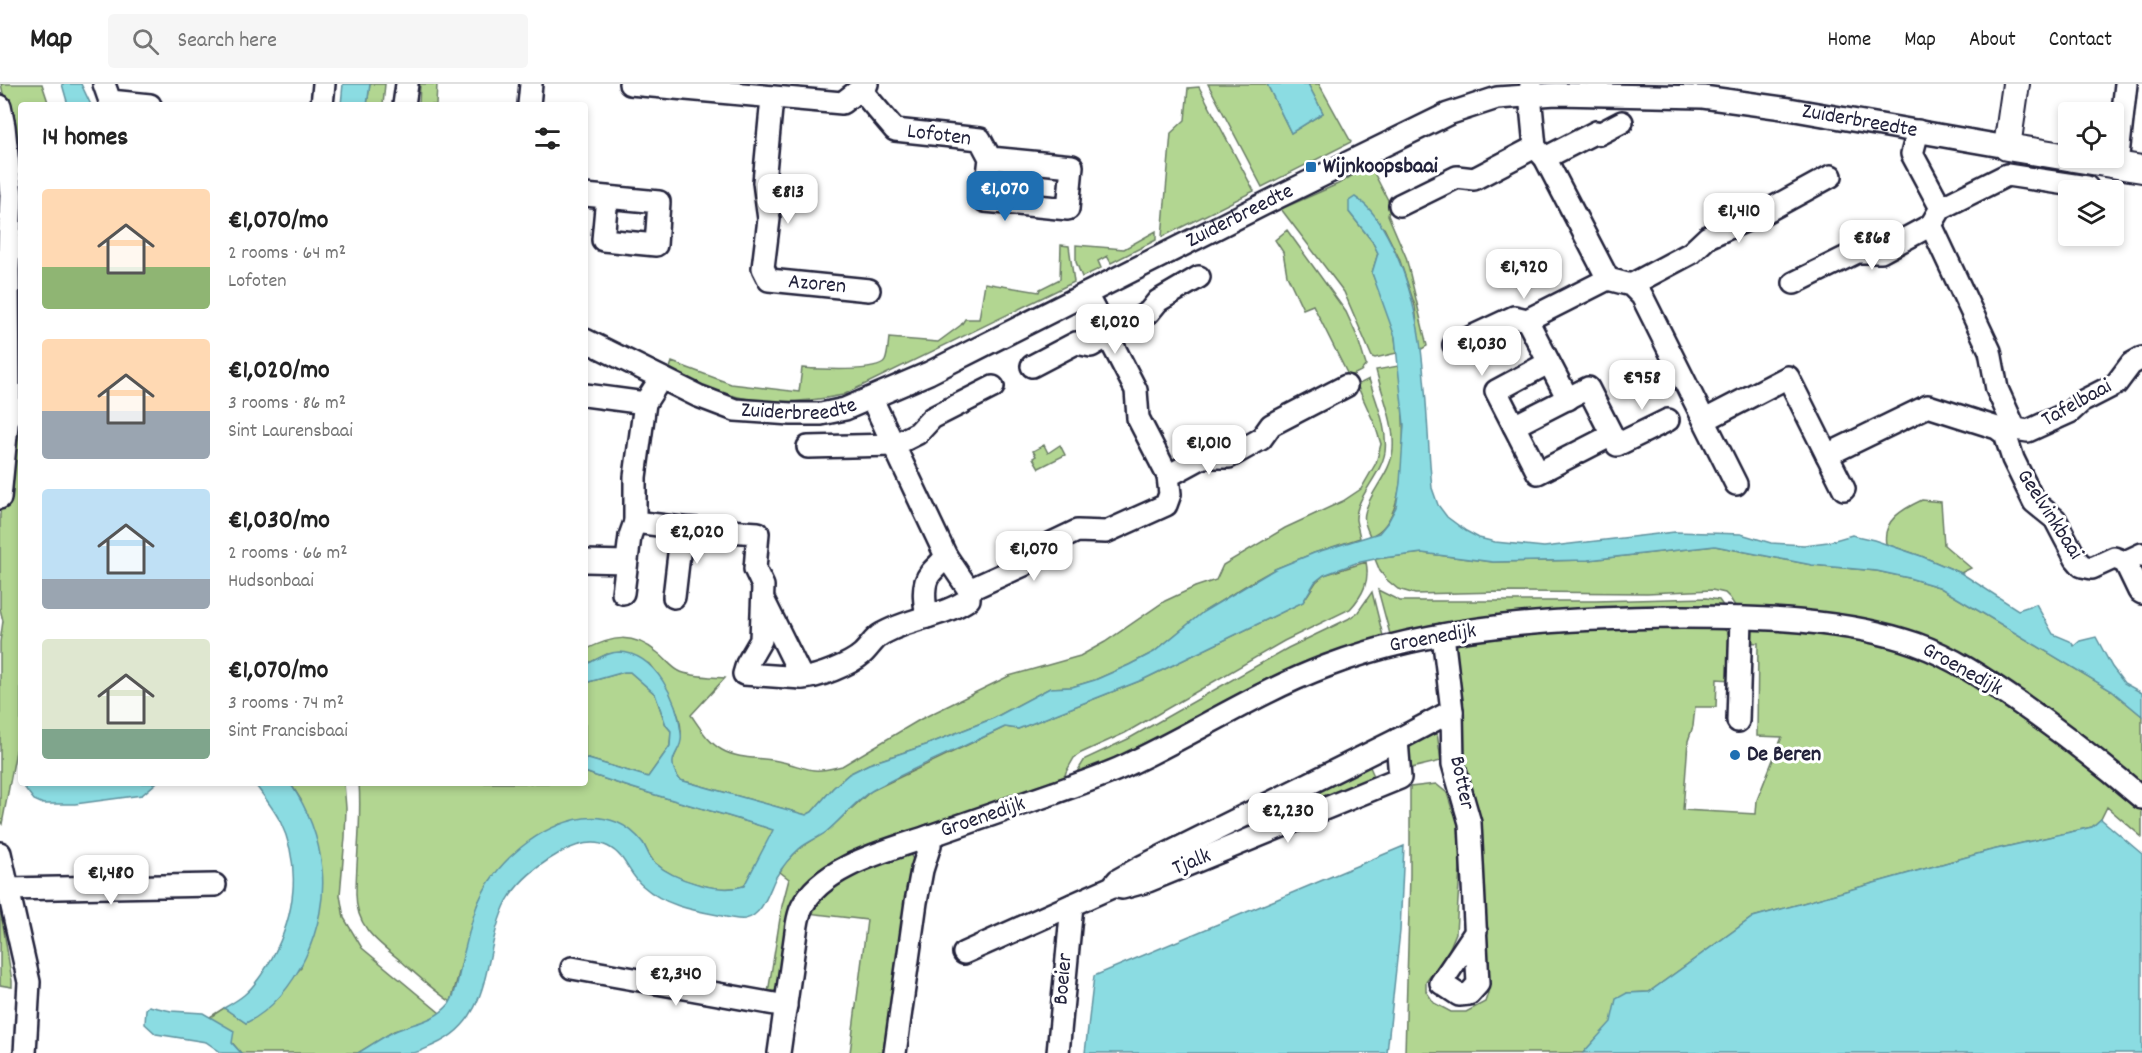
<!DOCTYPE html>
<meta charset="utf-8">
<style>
body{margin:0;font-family:Dekko,sans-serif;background:#f6f6f6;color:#222;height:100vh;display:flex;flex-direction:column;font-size:22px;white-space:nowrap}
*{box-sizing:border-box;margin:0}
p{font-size:20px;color:#767676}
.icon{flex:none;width:33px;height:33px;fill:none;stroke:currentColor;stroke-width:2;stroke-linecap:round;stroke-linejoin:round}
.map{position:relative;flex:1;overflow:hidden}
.details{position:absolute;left:18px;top:18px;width:570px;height:684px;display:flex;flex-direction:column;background:#fff;border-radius:6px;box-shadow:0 3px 9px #0003}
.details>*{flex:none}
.buttons{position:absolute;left:2058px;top:18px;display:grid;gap:12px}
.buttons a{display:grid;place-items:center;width:66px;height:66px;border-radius:6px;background:#fff;box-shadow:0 3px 9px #0003;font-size:30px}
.price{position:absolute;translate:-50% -51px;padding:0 14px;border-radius:12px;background:#fff;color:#222;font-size:20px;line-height:39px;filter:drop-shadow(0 2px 3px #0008)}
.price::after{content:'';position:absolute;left:50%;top:36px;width:18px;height:14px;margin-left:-9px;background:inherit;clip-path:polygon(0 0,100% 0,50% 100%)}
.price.active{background:#1f6fb2;color:#fff}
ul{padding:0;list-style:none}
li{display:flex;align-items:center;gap:18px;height:150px;padding:0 24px}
li span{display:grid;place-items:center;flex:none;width:168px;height:120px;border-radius:6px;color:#555}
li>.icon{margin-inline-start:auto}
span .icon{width:72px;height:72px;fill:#fffc;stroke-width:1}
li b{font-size:26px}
h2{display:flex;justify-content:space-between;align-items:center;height:72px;padding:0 24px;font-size:26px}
header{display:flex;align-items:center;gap:36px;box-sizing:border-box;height:84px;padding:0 30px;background:#fff;border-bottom:2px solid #e0e0e0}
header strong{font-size:28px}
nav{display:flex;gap:33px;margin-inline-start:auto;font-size:21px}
.search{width:420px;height:54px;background:#f6f6f6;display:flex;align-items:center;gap:15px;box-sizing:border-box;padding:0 21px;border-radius:6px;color:#767676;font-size:22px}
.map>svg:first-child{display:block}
.green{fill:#b2d691;stroke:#6a7c66;stroke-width:1.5}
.water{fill:#8bdce2;stroke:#61929f;stroke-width:1.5}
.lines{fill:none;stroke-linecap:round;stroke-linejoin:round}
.minor-casing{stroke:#22223b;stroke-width:26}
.tertiary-casing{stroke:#22223b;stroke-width:30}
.minor{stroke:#fff;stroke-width:21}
.tertiary{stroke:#fff;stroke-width:26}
.poi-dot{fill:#1f6fb2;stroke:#fff;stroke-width:2}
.labels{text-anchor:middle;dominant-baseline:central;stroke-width:6;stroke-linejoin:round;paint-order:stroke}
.street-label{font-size:22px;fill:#22223b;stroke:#fff}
.poi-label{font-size:22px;font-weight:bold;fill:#22223b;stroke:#fff;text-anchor:start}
</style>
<header>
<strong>Map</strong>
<div class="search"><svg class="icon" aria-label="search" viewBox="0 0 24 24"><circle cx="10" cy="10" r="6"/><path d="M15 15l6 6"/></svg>Search here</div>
<nav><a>Home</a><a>Map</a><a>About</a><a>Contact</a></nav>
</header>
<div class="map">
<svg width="2142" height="969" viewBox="0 0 2142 969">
<rect width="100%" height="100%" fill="#fff"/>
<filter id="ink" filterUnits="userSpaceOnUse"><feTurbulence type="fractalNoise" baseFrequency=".0167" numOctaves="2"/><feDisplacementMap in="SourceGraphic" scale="12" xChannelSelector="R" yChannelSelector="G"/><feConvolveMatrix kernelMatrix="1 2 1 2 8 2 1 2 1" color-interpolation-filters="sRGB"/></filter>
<g filter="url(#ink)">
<path class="green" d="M 1,0 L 42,0 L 49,21 L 21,21 L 21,641 L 2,740 L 0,737 L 0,558 L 3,537 L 0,525 L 0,431 L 3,403 L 11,48 Z
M 370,0 L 385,0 L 383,21 L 367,21 Z
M 420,0 L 437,0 L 436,21 L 419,21 Z
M 1208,0 L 1267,0 L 1291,49 L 1323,29 L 1308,0 L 1319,0 L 1351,58 L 1262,103 Z
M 1199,3 L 1254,107 L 1162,153 L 1171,49 L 1185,36 L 1188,4 Z
M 1370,81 L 1391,122 L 1388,131 L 1406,173 L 1427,262 L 1420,266 L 1415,222 L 1399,174 L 1384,144 L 1349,128 L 1372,157 L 1378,169 L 1372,189 L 1387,226 L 1395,253 L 1397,269 L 1375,274 L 1372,273 L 1344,208 L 1281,125 L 1338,100 Z
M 1287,146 L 1346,228 L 1357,252 L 1366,281 L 1361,287 L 1349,293 L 1313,221 L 1303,225 L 1287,191 L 1283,168 L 1275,156 Z
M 1156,147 L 1156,156 L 1111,179 L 1107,172 L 1098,177 L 1101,184 L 1082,193 L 1076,178 L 1076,161 L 1124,165 Z
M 1061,161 L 1069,162 L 1074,198 L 843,311 C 778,324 727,320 670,284 L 672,278 L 731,300 L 799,308 L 802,284 C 816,285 879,289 885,277 C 888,271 888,260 889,254 L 938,258 L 961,241 L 965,235 L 979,235 L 985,199 L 1039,208 L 1040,205 L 1060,195 Z
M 1398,282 C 1404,319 1414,438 1370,452 C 1367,445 1363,437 1365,429 C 1370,406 1391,390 1393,365 C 1395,339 1382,311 1376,286 Z
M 1369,295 C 1376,318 1388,344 1385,368 C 1381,392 1355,413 1356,436 C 1357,442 1359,448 1360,454 L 1314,469 L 1275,485 L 1250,499 L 1203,528 L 1154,568 L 1129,581 L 1095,596 L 1072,603 L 1050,604 L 994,634 L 926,661 L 869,680 L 849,690 L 833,704 L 812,728 L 806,731 L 680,696 C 663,673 680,674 681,652 C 683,631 663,596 650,580 L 607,570 L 585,581 L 585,566 C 613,552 632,548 658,569 C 666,575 671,583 679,587 C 690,593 713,593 725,594 L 691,631 C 700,644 708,658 722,666 C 740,676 763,673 782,678 C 793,680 804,685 814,686 C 824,687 833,684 842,682 L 921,635 L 1009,592 L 1080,572 L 1105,558 L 1165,517 L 1195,503 L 1216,496 L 1223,481 L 1285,444 L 1343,417 L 1361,405 L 1376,379 L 1381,360 L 1375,341 L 1357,301 Z
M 1044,361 L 1048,369 L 1060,361 L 1065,371 L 1039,384 L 1033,374 L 1036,372 L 1033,367 Z
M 1922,416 L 1941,418 L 1944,461 L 1971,484 L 1961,489 L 1921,472 L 1886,460 C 1882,436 1903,425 1922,416 Z
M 1715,462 L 1812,481 L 1877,487 L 1909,494 L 1939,503 L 2112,607 L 2142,632 L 2142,704 L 1944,564 L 1737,525 L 1730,514 L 1725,509 L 1712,506 L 1647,509 L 1501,508 L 1415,510 L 1398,505 L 1387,496 L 1380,487 L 1375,475 L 1422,469 L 1493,478 L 1588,476 Z
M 1366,478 C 1370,497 1363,511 1350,525 L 1284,557 L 1125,649 L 1081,669 L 1074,674 L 1066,688 L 1063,698 L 818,792 L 779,903 L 771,910 L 768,909 L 782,822 L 789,795 L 780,788 L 785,779 L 800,764 L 824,749 L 871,707 L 1005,643 L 1018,645 L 1142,596 L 1303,518 L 1316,498 L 1324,491 Z
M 1378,506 L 1400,517 L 1596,517 L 1706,514 L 1719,516 L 1724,523 L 1391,554 Z
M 1372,508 L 1384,556 L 1080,692 L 1077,688 L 1085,675 L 1128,655 L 1288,564 L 1348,535 L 1358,528 Z
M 1719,539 L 1732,554 L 1731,596 L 1717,595 L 1716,623 L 1695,623 L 1693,642 L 1688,657 L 1683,726 L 1756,730 L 1757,716 L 1782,653 L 1757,652 L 1758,559 L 1746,558 L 1748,548 L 1756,541 L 1892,559 L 1960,588 L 2142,721 L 2142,753 L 2107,723 L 2101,735 L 2092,743 L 1988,767 L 1753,833 L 1649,908 L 1627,909 L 1612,938 L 1583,969 L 1405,969 L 1410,791 L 1410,703 L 1436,700 L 1447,709 L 1452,725 L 1466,747 L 1461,767 L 1456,849 L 1448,868 L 1426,898 L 1426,907 L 1434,919 L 1451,928 L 1466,928 L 1485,918 L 1488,909 L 1479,733 L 1463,687 L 1454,560 L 1460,555 L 1511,549 Z
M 624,588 L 630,588 L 655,610 L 666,641 L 671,647 L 670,662 L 648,693 L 585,674 L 585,599 Z
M 1437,649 L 1441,677 L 1403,686 L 1400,663 Z
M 1366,674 L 1374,692 L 1122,800 Z
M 585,688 C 646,711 711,725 774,746 L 744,802 C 719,810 675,797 655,779 C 650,774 646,765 643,759 L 560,740 L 524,762 L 490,797 L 478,819 L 451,918 C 433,906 417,891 401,877 C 378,858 356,844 356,810 C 356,773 362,737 359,699 L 585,699 Z
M 290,699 L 344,699 L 346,724 L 345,753 L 340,811 L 344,834 L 362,864 L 440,929 L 429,937 L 394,947 L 358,969 L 241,969 L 210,933 L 224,924 L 246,939 L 301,884 L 301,716 Z
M 909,768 L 916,781 L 888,969 L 850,969 L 867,836 L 807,829 L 815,814 L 845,793 Z
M 0,822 L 12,897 L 12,903 L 0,901 Z"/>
<path class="water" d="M 62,0 L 81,0 L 91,21 L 68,21 Z
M 343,0 L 370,0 L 367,21 L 341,21 Z
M 1267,0 L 1308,0 L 1323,29 L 1291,49 Z
M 1355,113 C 1372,124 1382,141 1391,159 C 1429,235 1424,322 1432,404 L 1438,421 L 1447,433 L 1466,447 L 1479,454 L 1495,458 L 1544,463 L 1675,448 L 1741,450 L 1771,459 L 1804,461 L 1828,458 L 1852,451 L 1874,456 L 1921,472 L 1961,489 L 2018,526 L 2036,520 L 2053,550 L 2070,557 L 2074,562 L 2080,557 L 2096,553 L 2112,583 L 2124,599 L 2142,609 L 2142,632 L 2112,607 L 1939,503 L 1909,494 L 1877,487 L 1812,481 L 1715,462 L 1588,476 L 1493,478 L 1422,469 L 1375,475 L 1356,479 L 1324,491 L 1315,498 L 1303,518 L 1142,596 L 1018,645 L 1005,643 C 961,664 916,682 873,706 C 858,714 841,736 826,748 C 818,754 807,758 799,765 C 790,773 783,782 776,793 C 769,806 763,832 745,835 C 736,836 726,833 718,831 C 691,826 664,821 643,802 C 633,794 629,783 621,773 C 600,748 571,761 548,776 C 533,786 516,801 507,817 C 481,868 496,934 434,961 C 427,964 420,968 413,969 C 396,969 376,969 358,969 C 370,962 381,954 393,948 C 414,938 433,939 449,920 C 457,910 460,884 463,872 C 468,855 471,836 478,819 C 495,778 539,741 584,734 C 607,731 629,740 643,759 C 647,765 649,774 655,779 C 674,796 719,810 744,802 L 773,746 C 711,725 646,711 585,688 L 585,674 L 648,693 L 670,662 L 671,647 L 666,641 L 655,610 L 630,588 L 624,588 L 585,599 L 585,581 C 596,576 607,568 619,568 C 656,569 678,617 681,649 C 684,670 662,671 680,696 L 806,731 L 812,728 L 833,704 L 849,690 L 869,680 L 926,661 L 994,634 L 1050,604 L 1072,603 L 1095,596 L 1129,581 L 1154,568 L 1203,528 L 1275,485 L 1314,469 L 1379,449 L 1388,438 L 1396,423 L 1400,399 L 1404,341 L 1395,253 L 1372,189 L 1378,169 L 1372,157 L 1349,128 L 1349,117 Z
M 21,699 L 156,699 L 142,711 L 75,720 L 43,720 L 34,716 Z
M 254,699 L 290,699 C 308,725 319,754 322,785 C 328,840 297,914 246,939 L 224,924 C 231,920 238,916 244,911 C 255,902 264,887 272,874 C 295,832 302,782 280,737 C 273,724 263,711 254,699 Z
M 2101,735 L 2142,770 L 2142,969 L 1583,969 L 1611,938 L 1616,915 L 1627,909 L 1649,908 L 1753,833 L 1988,767 L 2092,743 Z
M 1404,762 L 1400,847 L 1387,969 L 1085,969 L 1094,892 Z
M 149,922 L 171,927 L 203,929 L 234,947 L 232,959 L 241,969 L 222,969 L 206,958 L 156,950 L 145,940 L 146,925 Z"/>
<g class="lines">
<defs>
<g id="minor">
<path d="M 104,0 L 110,17 L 150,21"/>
<path d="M 630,0 L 842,19 L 867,0"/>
<path d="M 1531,0 L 1530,11 L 1535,63 L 1545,74 L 1608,195 L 1631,201 L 1642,212 L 1736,400"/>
<path d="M 860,5 L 895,46 L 980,55 L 990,74 L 985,117 L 1068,125 L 1072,82 L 990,74"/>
<path d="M 772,14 L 764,98 L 769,135 L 763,184 L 769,196 L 869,206"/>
<path d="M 322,21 L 324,0"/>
<path d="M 404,21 L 407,0"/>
<path d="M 529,21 L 531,0"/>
<path d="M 0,22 L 4,42 L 11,111 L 8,186 L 9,320 L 0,414"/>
<path d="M 1918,47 L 1912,70 L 1941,124 L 1931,141 L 1990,267 L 1997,305 L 2015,345"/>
<path d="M 1545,74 L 1596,48 L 1599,50 L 1622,38"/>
<path d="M 2117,80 L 2126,0"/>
<path d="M 585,111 L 659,118 L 656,161 L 603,156 L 607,113"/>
<path d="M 1400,121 L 1457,93 L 1474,95 L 1535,63"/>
<path d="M 1941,124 L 2007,91 L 2087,103"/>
<path d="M 1794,199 L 1857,168 L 1881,168 L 1931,141"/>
<path d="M 1631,201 L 1691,169 L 1708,153 L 1765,128 L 1831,92"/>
<path d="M 1527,236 L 1568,315"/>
<path id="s1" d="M 585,256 L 698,312 L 735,326 L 791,330 L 821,330 L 845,325 L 929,289 L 1280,112 L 1448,30 L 1497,14 L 1556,10 L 1703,13 L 1789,25 L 2007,63"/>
<path d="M 1454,261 L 1514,233 L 1527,236 L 1608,195"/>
<path d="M 1032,282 L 1076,259 L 1091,262 L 1108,252 L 1086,210"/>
<path d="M 661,294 L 645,319 L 635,393 L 635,438 L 682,444 L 758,449 L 755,485 L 763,502 L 761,556 L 747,580 L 744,590 L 802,594 L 763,515"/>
<path d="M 1588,304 L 1612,351 L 1538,389 L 1514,342 Z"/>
<path d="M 585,311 L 645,319"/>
<path d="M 1705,336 L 1788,293 L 1844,405"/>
<path d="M 1514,342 L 1496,307 L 1548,279"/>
<path d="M 2005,350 L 2015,345 L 2028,347 L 2070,328 L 2081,318 L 2116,300 L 2131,280 L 2142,274"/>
<path d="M 1612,351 L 1617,361 L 1668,336"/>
<path d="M 808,363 L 894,361 L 918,349 L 932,334 L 993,303"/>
<path d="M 1827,371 L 1928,322 L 1997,344 L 2005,350 L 2013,375 L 2034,418 L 2055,435 L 2076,475 L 2082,482 L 2092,484 L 2114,474 L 2125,478"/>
<path d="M 1168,392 L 1138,334 L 1136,306 L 1108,252 L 1149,228 L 1158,217 L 1199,193"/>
<path d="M 585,477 L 626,478"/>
<path d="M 2125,478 L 2139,507 L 2142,509"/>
<path d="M 2125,478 L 2142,470"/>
<path d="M 969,506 L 1024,481 L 1035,467 L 1077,447 L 1106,448 L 1166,421 L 1170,410 L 1168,392 L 1203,373 L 1229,373 L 1261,355 L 1271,341 L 1346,302"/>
<path d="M 623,509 L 630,452 L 635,438"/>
<path d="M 674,513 L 682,444"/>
<path d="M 927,533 C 925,521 921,501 930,490 C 935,483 942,479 946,472"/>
<path d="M 1443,551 L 1452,627 L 1453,680 L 1470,739 L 1478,900 L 1469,910 L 1459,911 L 1441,899 L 1476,847"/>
<path d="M 802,594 C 817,594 851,580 862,570 C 869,564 874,554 882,550 C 909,534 943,533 969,515 L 969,506 L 946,472 L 872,315"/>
<path d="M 1738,637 L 1741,534"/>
<path d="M 0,769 L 29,898 L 25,969"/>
<path d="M 1116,803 L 1122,804 L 1148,797 L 1400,694 L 1397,656"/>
<path d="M 7,805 L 215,801"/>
<path d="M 964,869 L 1112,803 L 1118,796 L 1141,783 L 1397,656 L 1452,627"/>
<path d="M 572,884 L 786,922"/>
<path d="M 779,969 L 797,841 C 798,835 799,829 802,823 C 822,782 889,766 930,752"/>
<path d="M 895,969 L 916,818 L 922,786 L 930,761 L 930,752 C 971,738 1013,723 1054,709 C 1078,700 1104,692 1127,681 C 1194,650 1257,608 1327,582 C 1437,540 1565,534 1682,533 C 1756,533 1846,535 1916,560 C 1953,573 1986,596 2018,618 C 2061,648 2102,680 2142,714"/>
<path d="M 1058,969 L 1072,821"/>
</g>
<path id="tertiary" d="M 2016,0 L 2007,63 L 2068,73
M 2073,74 L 2142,85"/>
</defs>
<use href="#minor" class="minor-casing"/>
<use href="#tertiary" class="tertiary-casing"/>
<use href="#minor" class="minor"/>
<use href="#tertiary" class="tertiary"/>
</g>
</g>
<g class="poi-dot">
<rect x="1305" y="77" width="12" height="12" rx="3"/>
<circle cx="1735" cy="671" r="6"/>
</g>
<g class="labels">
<g class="street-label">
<text stroke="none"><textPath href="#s1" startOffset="1364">Zuiderbreedte</textPath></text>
<text transform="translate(939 52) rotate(7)">Lofoten</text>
<text stroke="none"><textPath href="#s1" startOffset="716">Zuiderbreedte</textPath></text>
<text transform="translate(817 201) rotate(5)">Azoren</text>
<text transform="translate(2077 320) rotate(-29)">Tafelbaai</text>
<text stroke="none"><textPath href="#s1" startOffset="230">Zuiderbreedte</textPath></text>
<text transform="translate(2049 431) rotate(57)">Geelvinkbaai</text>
<text transform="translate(1433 555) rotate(-10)">Groenedijk</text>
<text transform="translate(1962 586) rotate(29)">Groenedijk</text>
<text transform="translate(1461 699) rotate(78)">Botter</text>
<text transform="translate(983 734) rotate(-19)">Groenedijk</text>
<text transform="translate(1192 779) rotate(-22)">Tjalk</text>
<text transform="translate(1064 895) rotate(-85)">Boeier</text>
</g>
<g class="poi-label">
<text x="1323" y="83">Wijnkoopsbaai</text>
<text x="1747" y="671">De Beren</text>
</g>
</g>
</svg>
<div class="buttons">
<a><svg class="icon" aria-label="locate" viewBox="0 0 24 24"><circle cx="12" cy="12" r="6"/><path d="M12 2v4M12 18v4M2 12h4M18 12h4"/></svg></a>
<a><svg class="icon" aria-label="layers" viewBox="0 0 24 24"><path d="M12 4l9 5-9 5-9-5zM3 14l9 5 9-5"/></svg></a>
</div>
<b class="price active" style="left:1005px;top:138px">€1,070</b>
<b class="price" style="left:788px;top:141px">€813</b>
<b class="price" style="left:1739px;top:160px">€1,410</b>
<b class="price" style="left:1872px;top:187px">€868</b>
<b class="price" style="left:1524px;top:216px">€1,920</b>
<b class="price" style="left:1115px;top:271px">€1,020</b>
<b class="price" style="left:1482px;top:293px">€1,030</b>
<b class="price" style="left:1642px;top:327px">€958</b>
<b class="price" style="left:1209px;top:392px">€1,010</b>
<b class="price" style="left:697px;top:481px">€2,020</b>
<b class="price" style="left:1034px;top:498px">€1,070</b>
<b class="price" style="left:1288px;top:760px">€2,230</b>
<b class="price" style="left:111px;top:822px">€1,480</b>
<b class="price" style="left:676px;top:923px">€2,340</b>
<section class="details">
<h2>14 homes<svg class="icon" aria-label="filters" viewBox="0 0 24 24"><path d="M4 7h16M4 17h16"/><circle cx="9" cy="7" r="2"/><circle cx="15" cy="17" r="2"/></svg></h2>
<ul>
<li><span style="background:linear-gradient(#ffd9b3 65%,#8fb573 0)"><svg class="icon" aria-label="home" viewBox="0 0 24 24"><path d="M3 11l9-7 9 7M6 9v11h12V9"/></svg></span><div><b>€1,070/mo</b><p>2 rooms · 64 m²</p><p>Lofoten</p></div></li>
<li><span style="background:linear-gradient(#ffd9b3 60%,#9aa5b1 0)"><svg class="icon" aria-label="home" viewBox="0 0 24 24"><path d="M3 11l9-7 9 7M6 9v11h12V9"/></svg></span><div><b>€1,020/mo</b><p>3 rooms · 86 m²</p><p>Sint Laurensbaai</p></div></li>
<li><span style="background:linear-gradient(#bfe0f5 75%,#9aa5b1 0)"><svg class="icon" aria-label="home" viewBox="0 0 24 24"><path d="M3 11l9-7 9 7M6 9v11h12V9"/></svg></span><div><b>€1,030/mo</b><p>2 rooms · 66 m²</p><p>Hudsonbaai</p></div></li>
<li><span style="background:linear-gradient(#dfe7d0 75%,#7fa58c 0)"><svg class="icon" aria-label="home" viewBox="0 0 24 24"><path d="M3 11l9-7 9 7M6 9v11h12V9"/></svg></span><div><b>€1,070/mo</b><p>3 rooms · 74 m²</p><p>Sint Francisbaai</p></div></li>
</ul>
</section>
</div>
